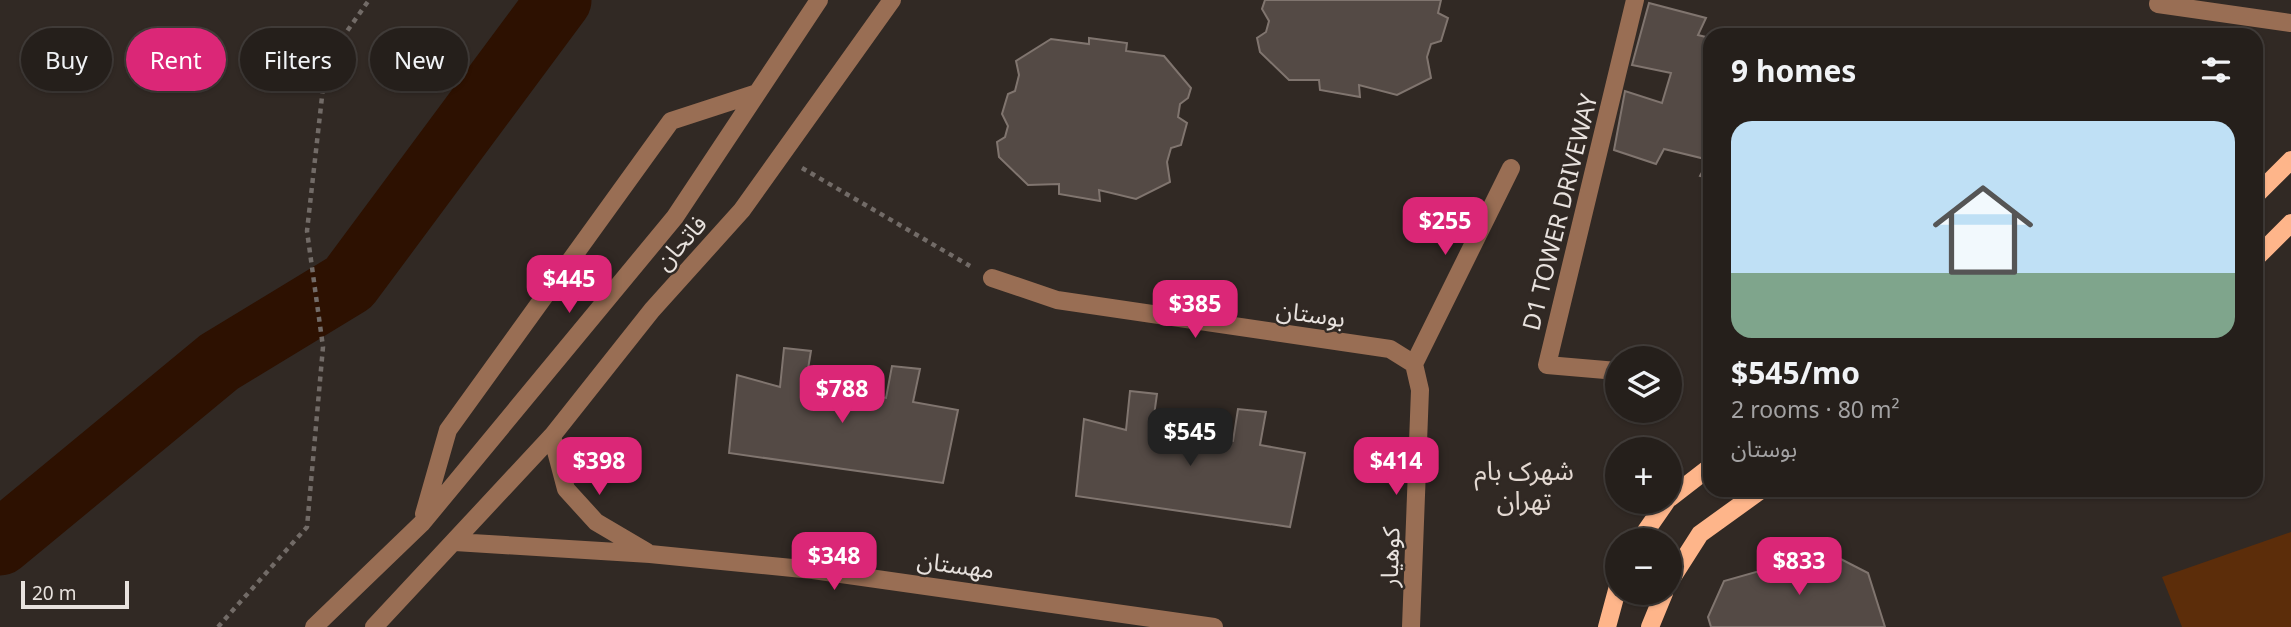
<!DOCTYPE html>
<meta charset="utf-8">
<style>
body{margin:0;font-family:"Noto Sans","Noto Sans Arabic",sans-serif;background:#2d2724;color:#f1f3f6;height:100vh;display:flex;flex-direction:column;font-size:26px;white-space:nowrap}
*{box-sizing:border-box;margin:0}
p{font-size:23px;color:#a3a2a3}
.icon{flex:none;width:38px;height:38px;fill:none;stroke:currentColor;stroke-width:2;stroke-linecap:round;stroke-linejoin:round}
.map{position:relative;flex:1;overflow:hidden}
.details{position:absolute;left:1703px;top:28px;width:560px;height:469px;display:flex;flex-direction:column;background:#251f1b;border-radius:21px;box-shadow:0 2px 5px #0004,0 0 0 2px #423d3a}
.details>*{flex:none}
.guide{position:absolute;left:21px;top:28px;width:665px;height:63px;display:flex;gap:14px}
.buttons{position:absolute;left:1605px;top:346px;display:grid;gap:14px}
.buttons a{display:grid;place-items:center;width:77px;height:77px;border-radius:50%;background:#251f1b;box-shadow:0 2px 5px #0004,0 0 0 2px #423d3a;font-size:35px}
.scale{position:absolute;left:21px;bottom:18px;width:108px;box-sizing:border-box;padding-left:7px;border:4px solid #e8e2de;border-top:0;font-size:19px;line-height:24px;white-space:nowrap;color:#e8e2de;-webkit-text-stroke:5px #312924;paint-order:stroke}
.price{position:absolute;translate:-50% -60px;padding:0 16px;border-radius:14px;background:#db2777;color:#fff;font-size:23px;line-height:46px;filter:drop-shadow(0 2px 4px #0008)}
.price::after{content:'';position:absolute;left:50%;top:42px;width:21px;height:16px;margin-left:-10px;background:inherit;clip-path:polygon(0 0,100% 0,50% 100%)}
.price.current{background:#222;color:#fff}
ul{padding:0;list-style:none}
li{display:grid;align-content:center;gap:14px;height:371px;padding:0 28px}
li+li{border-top:2px solid #423d3a}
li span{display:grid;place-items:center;height:217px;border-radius:21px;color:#555}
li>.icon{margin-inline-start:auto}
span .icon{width:126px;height:126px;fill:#fffc;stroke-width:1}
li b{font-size:30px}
h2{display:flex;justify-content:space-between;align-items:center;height:84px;padding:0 28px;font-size:30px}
.pill{padding:0 24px;border-radius:32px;background:#251f1b;box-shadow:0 2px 5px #0004,0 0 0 2px #423d3a;font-size:24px;line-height:63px}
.pill.current{background:#db2777;color:#fff}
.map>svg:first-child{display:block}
.green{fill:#5c2d0a}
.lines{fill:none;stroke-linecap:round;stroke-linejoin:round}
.river{stroke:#2d1101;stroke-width:65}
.building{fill:#544a45;stroke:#80756f;stroke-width:2}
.path{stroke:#726b67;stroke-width:4.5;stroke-dasharray:5 5;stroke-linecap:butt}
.minor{stroke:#996e54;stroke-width:18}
.major{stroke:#feb58a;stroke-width:18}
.labels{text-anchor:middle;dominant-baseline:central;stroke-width:5;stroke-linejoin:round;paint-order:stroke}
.street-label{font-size:24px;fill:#e8e2de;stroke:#312924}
.neighbourhood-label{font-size:26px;fill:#e3d8d1;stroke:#312924}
</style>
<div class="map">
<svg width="2291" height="627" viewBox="0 0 2291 627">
<rect width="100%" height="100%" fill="#312924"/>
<path class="green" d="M 2291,532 L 2291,627 L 2182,627 L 2162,577 Z"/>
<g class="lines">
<path class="river" d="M 0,543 L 219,362 L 349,283 L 559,0"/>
</g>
<path class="building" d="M 1265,0 L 1441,0 L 1438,13 L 1448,18 L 1441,41 L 1431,44 L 1427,57 L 1431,78 L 1397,95 L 1359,85 L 1360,97 L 1320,90 L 1319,80 L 1289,80 L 1260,52 L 1257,38 L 1266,32 L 1269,21 L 1262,9 Z
M 1649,3 L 1706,18 L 1698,35 L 1710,38 L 1710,179 L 1700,176 L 1709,160 L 1664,149 L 1656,164 L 1614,150 L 1625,91 L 1662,103 L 1671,73 L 1632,65 Z
M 1089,38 L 1127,43 L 1126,51 L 1164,56 L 1191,88 L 1188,98 L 1180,104 L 1178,117 L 1187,123 L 1181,145 L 1171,148 L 1167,162 L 1170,182 L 1136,199 L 1099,190 L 1100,201 L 1059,194 L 1059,184 L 1028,185 L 999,157 L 997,142 L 1005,137 L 1008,126 L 1002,114 L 1008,94 L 1015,91 L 1019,75 L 1016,61 L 1051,39 L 1089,44 Z
M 784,348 L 811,351 L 805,387 L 886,398 L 892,366 L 920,369 L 913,402 L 958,410 L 943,483 L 729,453 L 737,375 L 780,387 Z
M 1130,391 L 1157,394 L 1152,430 L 1233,441 L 1238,409 L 1266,412 L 1260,445 L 1305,453 L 1290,527 L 1076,496 L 1084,419 L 1126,430 Z
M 1827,552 L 1868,573 L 1885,627 L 1711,627 L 1708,617 L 1724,581 Z"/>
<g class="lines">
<path class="path" d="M 802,168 L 970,266
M 218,627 L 307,527 L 323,347 L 307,231 L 326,61 L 369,0"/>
<path class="minor" d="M 2159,0 L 2158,4 L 2291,23
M 992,278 L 1057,300 L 1390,349 L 1414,364
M 1414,364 L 1511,168
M 1617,371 L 1547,365 L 1635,0
M 552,436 L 566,489 L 596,522 L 647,552
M 424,514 L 448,430 L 671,121 L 757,93
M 455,542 L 650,554 L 813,570 L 1214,627
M 314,627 L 422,523 L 675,217 L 819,0
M 374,627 L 552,436 L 652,310 L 742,210 L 892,0
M 1411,627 L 1420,390 L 1414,364"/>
<path class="major" d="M 2256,195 L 2291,160
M 2256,258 L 2291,223
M 1670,498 L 1710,467
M 1639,541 L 1666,502
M 1670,581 L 1700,534 L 1761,490
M 1607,627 L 1617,590
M 1650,627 L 1664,593"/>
</g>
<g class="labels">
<g class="street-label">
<text transform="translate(1559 212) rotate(-76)">D1 TOWER DRIVEWAY</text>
<text transform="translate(680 242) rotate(-48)">فاتحان</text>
<text transform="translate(1311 313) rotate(8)">بوستان</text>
<text transform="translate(1389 557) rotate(-88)">کوهیار</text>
<text transform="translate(956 564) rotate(8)">مهستان</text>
</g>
<g class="neighbourhood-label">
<text x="1524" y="470">شهرک بام<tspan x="1524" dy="30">تهران</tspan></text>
</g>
</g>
</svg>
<div class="buttons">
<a><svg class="icon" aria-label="layers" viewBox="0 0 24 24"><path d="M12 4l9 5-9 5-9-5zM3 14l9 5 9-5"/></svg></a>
<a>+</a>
<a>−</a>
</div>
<div class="scale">20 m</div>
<b class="price" style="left:1445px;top:257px">$255</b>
<b class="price" style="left:569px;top:315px">$445</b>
<b class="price" style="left:1195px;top:340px">$385</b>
<b class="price" style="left:842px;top:425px">$788</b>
<b class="price current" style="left:1190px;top:468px">$545</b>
<b class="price" style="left:599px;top:497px">$398</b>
<b class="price" style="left:1396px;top:497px">$414</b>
<b class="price" style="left:834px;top:592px">$348</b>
<b class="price" style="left:1799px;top:597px">$833</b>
<div class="guide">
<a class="pill">Buy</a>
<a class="pill current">Rent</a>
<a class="pill">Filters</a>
<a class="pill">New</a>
</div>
<section class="details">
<h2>9 homes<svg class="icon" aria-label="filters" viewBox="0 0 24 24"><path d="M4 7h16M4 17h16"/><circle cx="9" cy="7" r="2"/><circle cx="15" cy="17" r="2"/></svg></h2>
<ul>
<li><span style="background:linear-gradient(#bfe0f5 70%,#7fa58c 0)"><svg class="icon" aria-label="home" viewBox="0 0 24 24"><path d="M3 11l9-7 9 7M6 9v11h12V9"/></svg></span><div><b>$545/mo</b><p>2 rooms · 80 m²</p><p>بوستان</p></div></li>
</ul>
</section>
</div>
